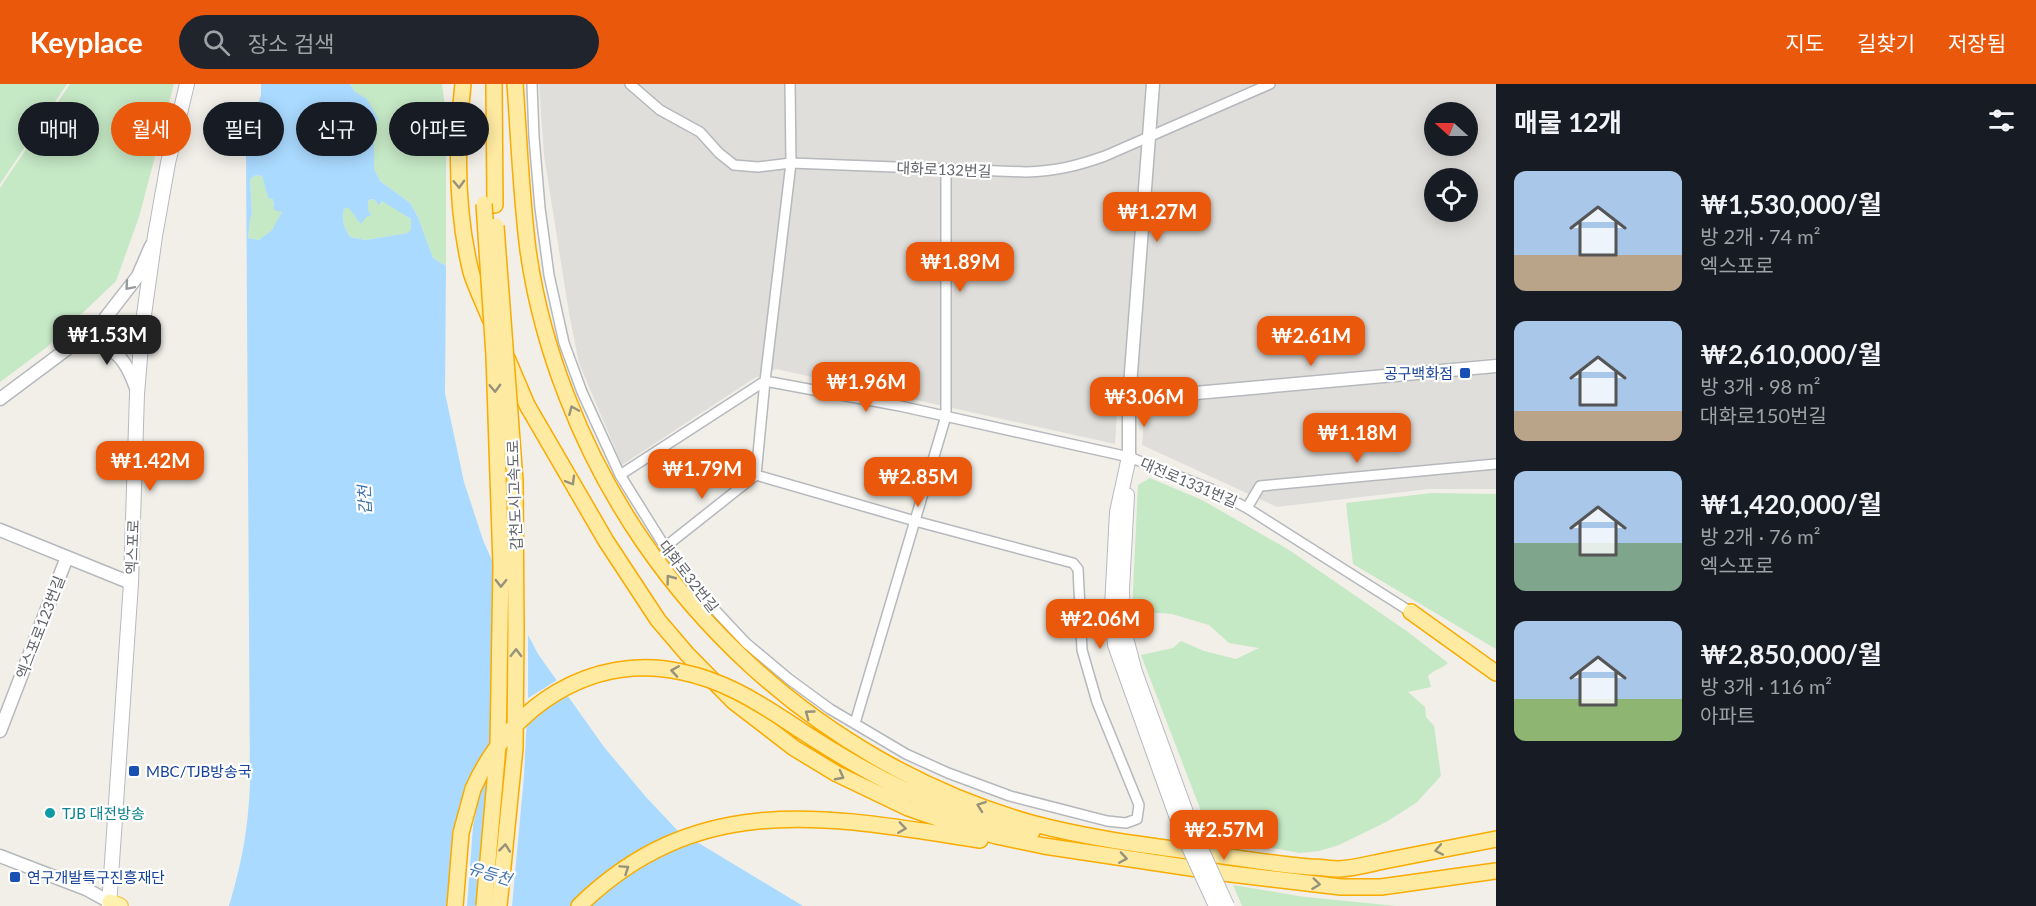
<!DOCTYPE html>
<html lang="ko">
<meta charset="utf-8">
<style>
body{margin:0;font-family:Lato,"Noto Sans KR",sans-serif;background:#20242c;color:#f1f3f6;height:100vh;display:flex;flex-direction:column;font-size:22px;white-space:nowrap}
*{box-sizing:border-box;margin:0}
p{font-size:20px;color:#9ea1a6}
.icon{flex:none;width:33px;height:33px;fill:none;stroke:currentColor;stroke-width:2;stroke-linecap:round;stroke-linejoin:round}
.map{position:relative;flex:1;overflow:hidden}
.panel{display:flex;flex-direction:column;background:#171b24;width:540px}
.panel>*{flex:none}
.guide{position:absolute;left:18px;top:18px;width:570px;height:54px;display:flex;gap:12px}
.needle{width:39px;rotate:291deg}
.buttons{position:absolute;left:1424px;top:18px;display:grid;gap:12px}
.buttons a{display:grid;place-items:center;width:54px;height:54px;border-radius:50%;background:#171b24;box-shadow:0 3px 15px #0003;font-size:30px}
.price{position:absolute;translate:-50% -51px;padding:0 14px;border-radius:12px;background:#ea580c;color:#fff;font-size:20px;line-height:39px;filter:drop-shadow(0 2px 3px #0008)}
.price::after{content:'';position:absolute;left:50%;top:36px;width:18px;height:14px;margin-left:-9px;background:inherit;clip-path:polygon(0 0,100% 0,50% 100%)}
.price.selected{background:#222;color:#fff}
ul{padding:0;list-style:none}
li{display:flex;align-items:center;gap:18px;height:150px;padding:0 18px}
li span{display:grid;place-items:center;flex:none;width:168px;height:120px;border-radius:12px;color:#555}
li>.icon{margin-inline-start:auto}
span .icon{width:72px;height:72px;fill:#fffc;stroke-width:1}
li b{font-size:26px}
h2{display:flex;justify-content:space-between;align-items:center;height:72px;padding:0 18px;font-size:26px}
.tag{padding:0 21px;border-radius:27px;background:#171b24;box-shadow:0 3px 15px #0003;font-size:21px;line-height:54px}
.tag.selected{background:#ea580c;color:#fff}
header{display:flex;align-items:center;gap:36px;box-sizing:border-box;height:84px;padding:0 30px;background:#ea580c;color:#fff}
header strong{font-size:28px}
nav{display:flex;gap:33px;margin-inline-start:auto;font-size:21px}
.search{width:420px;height:54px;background:#20242c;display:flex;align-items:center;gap:15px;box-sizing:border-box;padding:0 21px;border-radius:33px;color:#9ea1a6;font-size:22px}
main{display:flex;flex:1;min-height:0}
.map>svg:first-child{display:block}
.industrial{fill:#e0deda;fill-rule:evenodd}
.green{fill:#c5e8c5}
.water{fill:#aadaff;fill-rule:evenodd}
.pier{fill:#f1efe8}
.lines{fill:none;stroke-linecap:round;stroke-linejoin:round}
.minor-casing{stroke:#b5b8bc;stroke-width:12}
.tertiary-casing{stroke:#b5b8bc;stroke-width:15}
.secondary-casing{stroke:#b6babf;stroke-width:16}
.primary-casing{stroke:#f2c960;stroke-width:18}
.trunk-casing{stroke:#f9ab00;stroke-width:18}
.minor{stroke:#fff;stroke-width:9}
.tertiary{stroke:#fff;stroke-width:12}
.secondary{stroke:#fff;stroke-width:14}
.primary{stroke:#fff2af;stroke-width:15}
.trunk{stroke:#feeaa1;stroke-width:15}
.secondary-bridge-casing{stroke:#b6babf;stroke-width:16;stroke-linecap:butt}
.trunk-bridge-casing{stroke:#f9ab00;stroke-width:18;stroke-linecap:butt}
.secondary-bridge{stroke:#fff;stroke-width:14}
.trunk-bridge{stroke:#feeaa1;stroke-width:15}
.oneway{stroke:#97927c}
.oneway2{stroke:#979a9d}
.transit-dot{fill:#1a4fb4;stroke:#fff;stroke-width:2}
.culture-dot{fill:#0f9aa8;stroke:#fff;stroke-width:2}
.labels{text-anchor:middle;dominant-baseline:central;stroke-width:4.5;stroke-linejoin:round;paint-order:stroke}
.street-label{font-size:15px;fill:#5f6368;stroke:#fff}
.transit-label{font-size:15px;fill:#164399;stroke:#fff;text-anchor:start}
.culture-label{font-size:15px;fill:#0d838f;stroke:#fff;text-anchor:start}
.water-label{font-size:16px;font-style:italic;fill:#4174aa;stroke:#fff}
</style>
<header>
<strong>Keyplace</strong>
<div class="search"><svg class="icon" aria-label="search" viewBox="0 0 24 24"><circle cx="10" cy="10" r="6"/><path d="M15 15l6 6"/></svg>장소 검색</div>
<nav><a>지도</a><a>길찾기</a><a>저장됨</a></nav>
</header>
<main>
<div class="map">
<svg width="1496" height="822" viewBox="0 0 1496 822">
<rect width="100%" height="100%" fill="#f1efe8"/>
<path class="industrial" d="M 539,0 L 1496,0 L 1496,274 L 1118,311 L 1115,360 L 776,285 L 753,295 L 622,381 L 579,279 L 569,229 L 544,71 ZM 1434,28 L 1467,28 L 1467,62 L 1434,62 ZM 1434,94 L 1467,94 L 1467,128 L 1434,128 Z
M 1496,289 L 1496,405 L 1429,405 L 1277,423 L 1142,361 L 1145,321 Z"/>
<path class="green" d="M 0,0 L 67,0 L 0,100 Z
M 70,0 L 174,0 L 139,133 L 116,197 L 47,263 L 0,298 L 0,104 Z
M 350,0 L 442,0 L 446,31 L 446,182 L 433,174 L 418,133 L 410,119 L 380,97 L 374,85 L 374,45 L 367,15 L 355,8 Z
M 256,91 L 262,92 L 268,113 L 273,115 L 273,121 L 283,128 L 272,146 L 259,156 L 248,154 L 250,135 L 252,131 L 250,95 Z
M 373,115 L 381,121 L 382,116 L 411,135 L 411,145 L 409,149 L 366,156 L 350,153 C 344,143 341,136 344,125 L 348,122 L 361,139 L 368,126 L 368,116 Z
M 1150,394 L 1202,416 L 1289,466 L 1408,548 L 1448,579 C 1441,585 1433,586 1428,592 L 1431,603 L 1408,608 L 1425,623 L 1426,633 L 1434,642 L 1441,692 L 1416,719 L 1386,738 L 1339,761 L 1319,767 L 1300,769 L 1211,753 L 1141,571 L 1173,564 L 1181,557 L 1204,567 L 1236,575 L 1259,564 L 1229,559 L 1209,541 L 1172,530 L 1132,527 L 1138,401 Z
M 1432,409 L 1496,410 L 1496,565 L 1353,480 L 1346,419 Z
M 1233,801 L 1305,813 L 1397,822 L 1242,822 Z"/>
<path class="water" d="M 261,0 L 350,0 L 355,8 L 366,14 L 378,34 L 374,45 L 374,85 L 380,97 L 410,119 L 418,133 L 433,174 L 446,182 L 445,309 L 464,398 L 483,456 L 507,511 L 538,570 L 604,663 L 646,713 L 677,746 L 803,822 L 229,822 C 242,778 248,746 250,700 L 246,71 L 253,67 L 256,48 L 252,36 L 261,11 ZM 256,91 L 262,92 L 268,114 L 273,115 L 274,126 L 282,128 L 272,146 L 259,156 L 248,154 L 250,135 L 252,131 L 250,95 ZM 373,115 L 380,121 L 382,117 L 411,135 L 411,145 L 408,149 L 366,156 L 350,153 C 344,143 341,136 344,125 L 348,123 L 361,140 L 365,134 L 371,131 L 368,126 L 368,116 Z"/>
<path class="pier" d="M 492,468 L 528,544 L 528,614 L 559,595 L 567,607 L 527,632 L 524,692 L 512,822 L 478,822 L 489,711 L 488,686 L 478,716 L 473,743 L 467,822 L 454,822 L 461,747 L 491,662 L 493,591 Z"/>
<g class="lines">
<defs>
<path id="minor" d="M 532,0 L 534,53 L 540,124 L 549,191 L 564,259 L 582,308 L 620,391 L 665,463 L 701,511 L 746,559 L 789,595 L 830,625 L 906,670 L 948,689 L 1010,712 L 1107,737 L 1126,739 L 1137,735 L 1139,721 L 1097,618 L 1082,566 L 1078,485 L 1073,479 L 915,437 L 756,391 L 765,297 L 791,79 L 790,0
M 630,0 L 660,26 L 700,48 L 719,69 L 734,81 L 758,83 L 791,79 L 1026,88 C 1056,87 1077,82 1105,72 L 1270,0
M 620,391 L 765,297 L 900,322 L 1129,373 L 1211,405 L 1247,424 L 1411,528
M 1247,424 L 1260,402 L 1496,380
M 665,463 L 756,391
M 855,639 L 946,332 L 946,85"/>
<path id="tertiary" d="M 96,246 L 138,192 L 151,162
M 75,262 C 113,256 126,274 137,307
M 0,315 L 71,262 L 96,246 L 143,238
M 1129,315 L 1496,282
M 1129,373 L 1129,315 L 1153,0
M 0,446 L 131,499
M 0,647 L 67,473
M 0,772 L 86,805 L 110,818"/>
<path id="secondary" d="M 1129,373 L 1117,428 L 1112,523 L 1115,561 L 1182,748
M 1127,411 L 1122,505 L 1123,536 L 1126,554 L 1135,588 L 1192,745
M 109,822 L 131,499 L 137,310 L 143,238 L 155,152 L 168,79 L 187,0"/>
<path id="primary" d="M 110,818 L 120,822"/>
<path id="trunk" d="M 463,0 C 456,62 456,127 471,188 C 476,204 484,220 490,235
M 494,0 L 495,121
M 515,0 C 519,55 521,111 528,166 C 535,216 549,267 567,313 C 646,518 820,679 1031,739 C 1083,753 1135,760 1188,767 C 1229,772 1269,780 1310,783 C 1320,783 1330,785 1339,785 C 1356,784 1373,779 1389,776 C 1425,769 1460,762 1496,755
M 507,274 L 527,321 L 606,457 L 658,536 L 687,570 L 733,617 L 794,664 L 837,690 L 908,724 L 943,736 L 996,752 L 1044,762 L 1231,790 L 1341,803 L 1381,803 L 1496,787
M 1411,528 L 1496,589
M 785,636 C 864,689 938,730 1032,748
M 455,822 L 461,749 L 473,705
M 579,822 C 700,704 831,733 980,756"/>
</defs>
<use href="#minor" class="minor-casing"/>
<use href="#tertiary" class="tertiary-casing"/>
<use href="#secondary" class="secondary-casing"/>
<use href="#primary" class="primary-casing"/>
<use href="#trunk" class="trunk-casing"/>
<use href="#minor" class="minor"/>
<use href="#tertiary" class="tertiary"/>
<use href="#secondary" class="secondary"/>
<use href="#primary" class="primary"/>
<use href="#trunk" class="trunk"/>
<defs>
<path id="secondary-bridge" d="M 1192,745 L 1227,822
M 1182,748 L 1216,822"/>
<path id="trunk-bridge" d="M 496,142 L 515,397 L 516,545 L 515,664 L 499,822
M 473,705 C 509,623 591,568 682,588 C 721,596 753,615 785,636
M 484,822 L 498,662 L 501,482 L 494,272 L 484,120"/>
</defs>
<use href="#secondary-bridge" class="secondary-bridge-casing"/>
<use href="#trunk-bridge" class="trunk-bridge-casing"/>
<use href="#secondary-bridge" class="secondary-bridge"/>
<use href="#trunk-bridge" class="trunk-bridge"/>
</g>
<defs><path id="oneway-chevron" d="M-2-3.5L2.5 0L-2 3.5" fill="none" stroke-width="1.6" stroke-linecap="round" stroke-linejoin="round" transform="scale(1.5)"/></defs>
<g class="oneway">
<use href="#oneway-chevron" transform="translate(459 100) rotate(88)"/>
<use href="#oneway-chevron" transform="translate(495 304) rotate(88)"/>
<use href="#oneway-chevron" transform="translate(573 326) rotate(-113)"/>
<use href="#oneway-chevron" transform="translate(571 397) rotate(60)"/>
<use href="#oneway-chevron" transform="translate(670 495) rotate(-127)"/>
<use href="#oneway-chevron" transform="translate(501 499) rotate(91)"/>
<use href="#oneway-chevron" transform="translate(516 569) rotate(-89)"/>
<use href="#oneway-chevron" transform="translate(675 587) rotate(-171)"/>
<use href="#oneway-chevron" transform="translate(809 630) rotate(-144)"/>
<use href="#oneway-chevron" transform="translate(840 692) rotate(28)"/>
<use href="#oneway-chevron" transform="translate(981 722) rotate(-160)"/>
<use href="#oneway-chevron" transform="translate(902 744) rotate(8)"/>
<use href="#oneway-chevron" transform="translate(505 764) rotate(-84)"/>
<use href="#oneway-chevron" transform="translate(1439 766) rotate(169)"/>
<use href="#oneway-chevron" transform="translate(1123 774) rotate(9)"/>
<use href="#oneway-chevron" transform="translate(625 785) rotate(-34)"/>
<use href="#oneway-chevron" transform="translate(1316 800) rotate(7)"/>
</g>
<use class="oneway2" href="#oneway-chevron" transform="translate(129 202) rotate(131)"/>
<g class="transit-dot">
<rect x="1459" y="283" width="12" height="12" rx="3"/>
<rect x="128" y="681" width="12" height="12" rx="3"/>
<rect x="9" y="787" width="12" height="12" rx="3"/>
</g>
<circle class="culture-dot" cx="50" cy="729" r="6"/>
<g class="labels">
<g class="street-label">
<text transform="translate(944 85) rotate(2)">대화로132번길</text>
<text transform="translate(1189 398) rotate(23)">대전로1331번길</text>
<text transform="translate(514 411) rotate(-92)">갑천도시고속도로</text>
<text transform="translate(132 463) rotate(-88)">엑스포로</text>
<text transform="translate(689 492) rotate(52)">대화로32번길</text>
<text transform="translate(40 543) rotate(-69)">엑스포로123번길</text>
</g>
<g class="transit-label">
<text x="1453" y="289" text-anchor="end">공구백화점</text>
<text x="146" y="687">MBC/TJB방송국</text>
<text x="27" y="793">연구개발특구진흥재단</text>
</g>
<g class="culture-label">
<text x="62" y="729">TJB 대전방송</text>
</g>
<g class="water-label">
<text transform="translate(364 416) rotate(-93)">갑천</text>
<text transform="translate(490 789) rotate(17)">유등천</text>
</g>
</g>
</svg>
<div class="buttons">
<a><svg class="needle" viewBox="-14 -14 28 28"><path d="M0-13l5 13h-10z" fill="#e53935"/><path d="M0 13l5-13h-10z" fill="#9ea1a6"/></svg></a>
<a><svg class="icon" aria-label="locate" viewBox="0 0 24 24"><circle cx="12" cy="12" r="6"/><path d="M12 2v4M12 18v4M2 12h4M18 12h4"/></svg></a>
</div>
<b class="price" style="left:1157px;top:159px">₩1.27M</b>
<b class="price" style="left:960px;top:209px">₩1.89M</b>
<b class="price selected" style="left:107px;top:282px">₩1.53M</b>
<b class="price" style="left:1311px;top:283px">₩2.61M</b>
<b class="price" style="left:866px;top:329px">₩1.96M</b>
<b class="price" style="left:1144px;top:344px">₩3.06M</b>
<b class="price" style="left:1357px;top:380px">₩1.18M</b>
<b class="price" style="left:150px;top:408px">₩1.42M</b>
<b class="price" style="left:702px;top:416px">₩1.79M</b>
<b class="price" style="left:918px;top:424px">₩2.85M</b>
<b class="price" style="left:1100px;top:566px">₩2.06M</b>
<b class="price" style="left:1224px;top:777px">₩2.57M</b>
<div class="guide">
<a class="tag">매매</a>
<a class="tag selected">월세</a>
<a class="tag">필터</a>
<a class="tag">신규</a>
<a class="tag">아파트</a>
</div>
</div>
<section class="panel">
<h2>매물 12개<svg class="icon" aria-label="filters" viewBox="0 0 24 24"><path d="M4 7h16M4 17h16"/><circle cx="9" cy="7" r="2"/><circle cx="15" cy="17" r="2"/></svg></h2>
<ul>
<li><span style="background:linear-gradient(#a9c7e8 70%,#b9a48a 0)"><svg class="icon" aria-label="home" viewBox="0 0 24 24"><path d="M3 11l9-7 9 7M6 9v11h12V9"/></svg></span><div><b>₩1,530,000/월</b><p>방 2개 · 74 m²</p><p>엑스포로</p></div></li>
<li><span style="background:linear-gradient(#a9c7e8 75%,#b9a48a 0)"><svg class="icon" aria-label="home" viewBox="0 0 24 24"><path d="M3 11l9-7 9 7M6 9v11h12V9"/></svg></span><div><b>₩2,610,000/월</b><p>방 3개 · 98 m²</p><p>대화로150번길</p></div></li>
<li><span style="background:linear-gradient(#a9c7e8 60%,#7fa58c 0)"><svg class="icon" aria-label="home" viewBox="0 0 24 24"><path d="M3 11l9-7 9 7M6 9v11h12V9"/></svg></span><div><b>₩1,420,000/월</b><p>방 2개 · 76 m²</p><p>엑스포로</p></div></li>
<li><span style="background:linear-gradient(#a9c7e8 65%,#8fb573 0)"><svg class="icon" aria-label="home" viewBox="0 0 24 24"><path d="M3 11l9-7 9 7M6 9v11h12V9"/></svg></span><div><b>₩2,850,000/월</b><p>방 3개 · 116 m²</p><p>아파트</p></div></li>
</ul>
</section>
</main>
